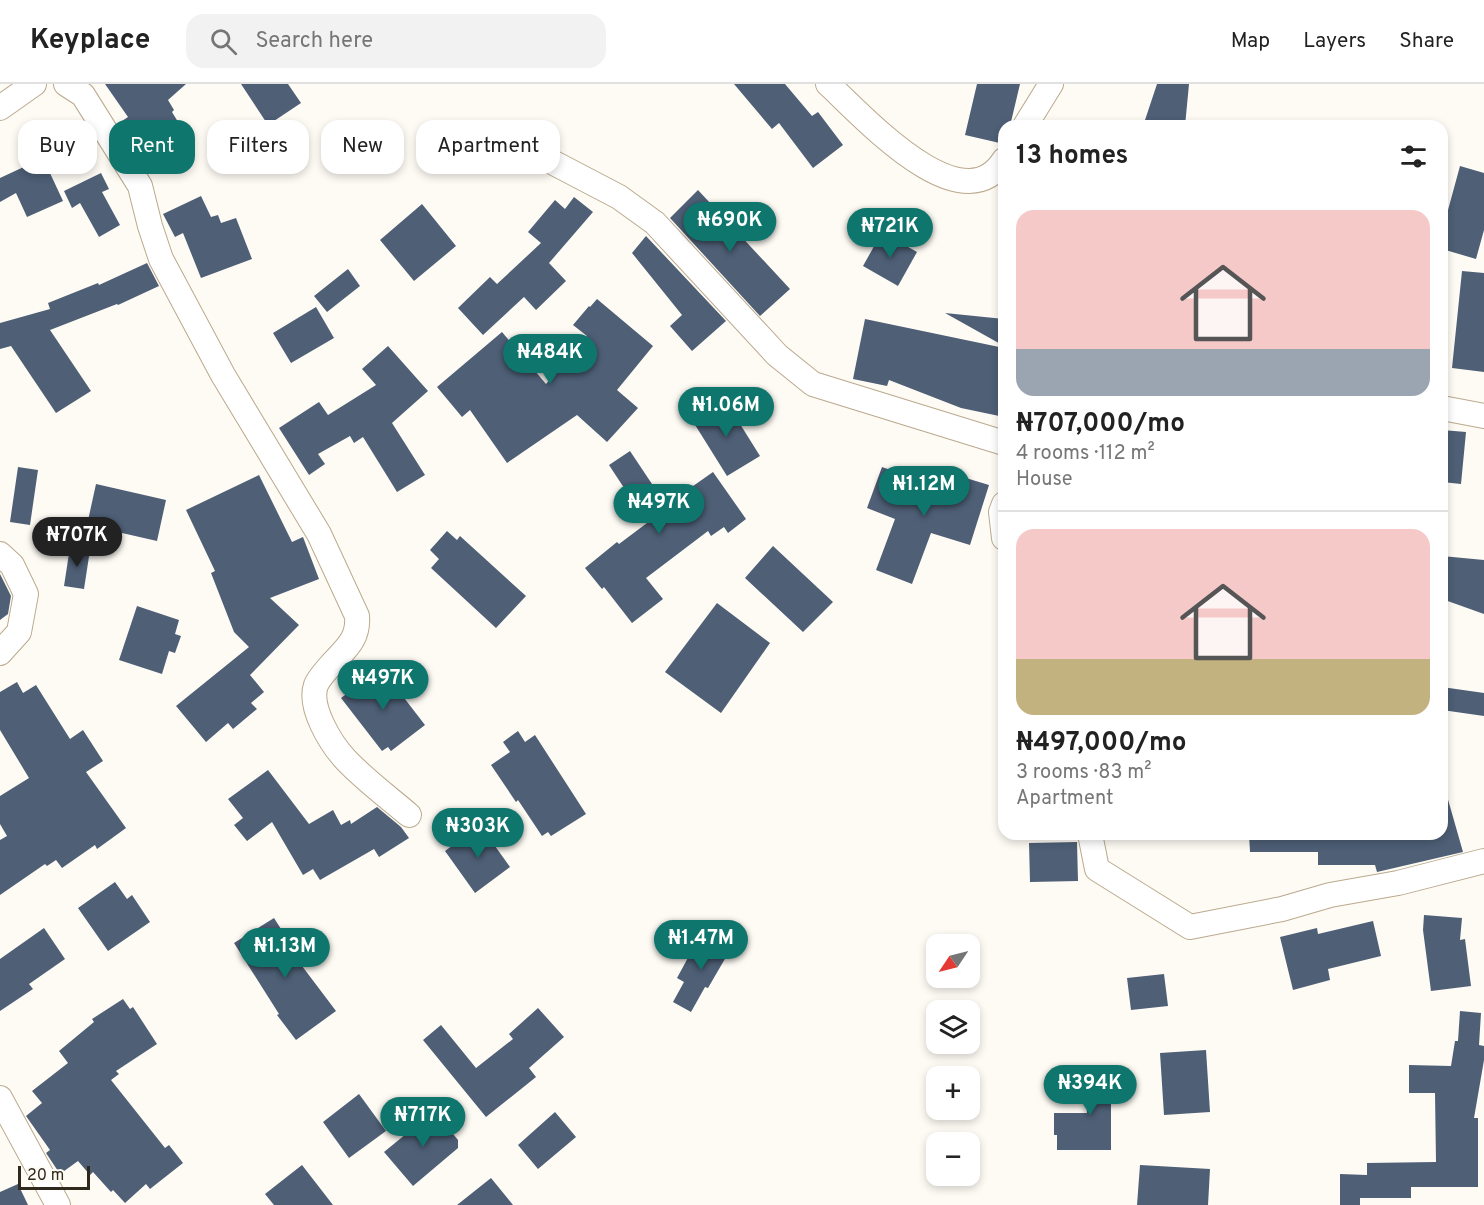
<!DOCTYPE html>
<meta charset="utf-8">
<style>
body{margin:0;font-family:Overpass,sans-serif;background:#f2f2f2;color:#222;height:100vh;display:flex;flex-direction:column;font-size:22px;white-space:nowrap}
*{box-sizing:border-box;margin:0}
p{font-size:20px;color:#767676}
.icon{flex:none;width:33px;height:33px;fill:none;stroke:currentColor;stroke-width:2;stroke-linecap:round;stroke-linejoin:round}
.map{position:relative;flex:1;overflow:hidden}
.drawer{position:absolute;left:998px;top:36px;width:450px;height:720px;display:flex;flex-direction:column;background:#fff;border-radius:18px;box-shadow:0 3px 9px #0003}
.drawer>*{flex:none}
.hud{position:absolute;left:18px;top:36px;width:570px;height:54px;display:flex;gap:12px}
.needle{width:39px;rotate:235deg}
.tools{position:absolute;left:926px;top:850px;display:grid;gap:12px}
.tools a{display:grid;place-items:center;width:54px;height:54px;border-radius:12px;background:#fff;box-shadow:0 3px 9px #0003;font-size:30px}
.scale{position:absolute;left:18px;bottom:15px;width:72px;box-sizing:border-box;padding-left:6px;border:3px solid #2f281d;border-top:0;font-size:16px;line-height:21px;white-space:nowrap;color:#2f281d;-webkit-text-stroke:4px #fefbf5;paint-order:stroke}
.price{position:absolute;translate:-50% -51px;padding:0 14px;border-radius:21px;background:#0f766e;color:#fff;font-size:20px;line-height:39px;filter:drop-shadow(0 2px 3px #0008)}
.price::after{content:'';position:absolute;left:50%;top:36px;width:18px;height:14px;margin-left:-9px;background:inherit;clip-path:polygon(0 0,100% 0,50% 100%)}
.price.on{background:#222;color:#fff}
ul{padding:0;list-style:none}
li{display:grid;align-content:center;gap:12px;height:318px;padding:0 18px}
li+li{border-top:2px solid #e0e0e0}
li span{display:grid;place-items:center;height:186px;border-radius:18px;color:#555}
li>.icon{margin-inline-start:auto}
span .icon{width:108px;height:108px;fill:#fffc;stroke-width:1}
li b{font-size:26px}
h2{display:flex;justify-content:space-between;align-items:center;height:72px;padding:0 18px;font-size:26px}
.chip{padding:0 21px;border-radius:18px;background:#fff;box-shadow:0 3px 9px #0003;font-size:21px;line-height:54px}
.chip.on{background:#0f766e;color:#fff}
header{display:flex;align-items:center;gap:36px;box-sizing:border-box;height:84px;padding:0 30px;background:#fff;border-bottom:2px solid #e0e0e0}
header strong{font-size:28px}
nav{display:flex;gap:33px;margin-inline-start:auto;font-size:21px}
.search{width:420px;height:54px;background:#f2f2f2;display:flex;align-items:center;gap:15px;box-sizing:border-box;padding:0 21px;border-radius:18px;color:#767676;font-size:22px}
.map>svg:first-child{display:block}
.building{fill:#4e5f76}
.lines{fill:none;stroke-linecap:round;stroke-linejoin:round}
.street-casing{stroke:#baa98d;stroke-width:26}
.street{stroke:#fff;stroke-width:24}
</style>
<header>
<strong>Keyplace</strong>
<div class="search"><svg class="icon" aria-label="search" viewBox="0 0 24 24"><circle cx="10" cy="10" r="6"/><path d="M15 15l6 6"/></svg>Search here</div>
<nav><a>Map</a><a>Layers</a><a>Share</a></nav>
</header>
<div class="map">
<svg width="1484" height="1121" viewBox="0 0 1484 1121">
<rect width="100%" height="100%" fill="#fefbf5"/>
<path class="building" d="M 105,0 L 186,0 L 168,16 L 174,26 L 172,28 L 195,66 L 156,90 L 122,37 L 128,33 Z
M 241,0 L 288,0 L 301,19 L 268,41 Z
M 734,0 L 785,0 L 812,32 L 818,28 L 843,61 L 813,84 L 779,39 L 772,45 Z
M 977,0 L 1020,0 L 1010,42 L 1004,42 L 1004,60 L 965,51 Z
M 1157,0 L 1189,0 L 1185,42 L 1143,42 Z
M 43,74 L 63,117 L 27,133 L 16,109 L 0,118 L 0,94 Z
M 1460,82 L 1484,89 L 1484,146 L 1476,175 L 1442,165 L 1442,148 Z
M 101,89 L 109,105 L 102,108 L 120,141 L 99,153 L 80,119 L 72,124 L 64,107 Z
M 698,106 L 790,205 L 760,232 L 670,134 Z
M 201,112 L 211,133 L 218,131 L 221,139 L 236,134 L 252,175 L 201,194 L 183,149 L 175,153 L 163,130 Z
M 574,113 L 593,128 L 549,179 L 566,197 L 536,226 L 524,213 L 483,251 L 458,224 L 490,193 L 497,200 L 541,159 L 528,148 L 555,116 L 565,125 Z
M 422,120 L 456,162 L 414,197 L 380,156 Z
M 882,148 L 917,168 L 898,202 L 863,182 Z
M 646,152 L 726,237 L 692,267 L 670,242 L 682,231 L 632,169 Z
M 147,179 L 159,202 L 118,221 L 117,220 L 50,246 L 91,307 L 56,329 L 11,262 L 0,265 L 0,239 L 50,225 L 48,219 L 98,199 L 99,201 Z
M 348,185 L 360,202 L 327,228 L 314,212 Z
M 1462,187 L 1484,189 L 1484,288 L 1452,284 Z
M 597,215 L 653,262 L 617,306 L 638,324 L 607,358 L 577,331 L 507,379 L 470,326 L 462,333 L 437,303 L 502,248 L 546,300 L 587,252 L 573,241 L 589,222 L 590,223 Z
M 316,223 L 334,254 L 291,279 L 273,249 Z
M 945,229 L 1004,235 L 1004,262 Z
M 865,235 L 1004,264 L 1004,333 L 961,324 L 889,296 L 887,302 L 853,295 Z
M 388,262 L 428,307 L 392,339 L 425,391 L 397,408 L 363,353 L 354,359 L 350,352 L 318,370 L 325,380 L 309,391 L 279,344 L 319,318 L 328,331 L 376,301 L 362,285 Z
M 725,316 L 760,372 L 727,392 L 692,336 Z
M 1442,346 L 1466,348 L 1461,400 L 1442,398 Z
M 630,367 L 666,421 L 713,388 L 746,435 L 728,449 L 724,443 L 711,452 L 708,447 L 646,494 L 663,515 L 632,539 L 604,503 L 602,505 L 585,484 L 617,458 L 619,460 L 647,439 L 609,381 Z
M 18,383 L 38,386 L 30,441 L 10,438 Z
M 882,383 L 941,404 L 946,388 L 989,401 L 970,461 L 931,449 L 912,500 L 876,486 L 895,435 L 867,424 Z
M 259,391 L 292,458 L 303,453 L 319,495 L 270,514 L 299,541 L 250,591 L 264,608 L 251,619 L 257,625 L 233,645 L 228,639 L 206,658 L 176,622 L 249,563 L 234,548 L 211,489 L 215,487 L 186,426 Z
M 96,400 L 166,416 L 157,457 L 87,441 Z
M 447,447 L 457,456 L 460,452 L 526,512 L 496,544 L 431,484 L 439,475 L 430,466 Z
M 773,462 L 833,518 L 803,548 L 745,494 Z
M 70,463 L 90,466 L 84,505 L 64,502 Z
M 1442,472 L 1484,476 L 1484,530 L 1442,515 Z
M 0,490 L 11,512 L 8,530 L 0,536 Z
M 717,519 L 770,559 L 721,629 L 665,588 Z
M 137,522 L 179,536 L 175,550 L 181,552 L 175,569 L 169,567 L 162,590 L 119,576 Z
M 381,584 L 425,641 L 391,667 L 388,663 L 382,667 L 341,614 Z
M 17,598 L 23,609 L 36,601 L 70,655 L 83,646 L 103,677 L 86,688 L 126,744 L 97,765 L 95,761 L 62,784 L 56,776 L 47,782 L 45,780 L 0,811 L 0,756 L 7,752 L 0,740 L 0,712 L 29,694 L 0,646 L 0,608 Z
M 1442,603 L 1484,609 L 1484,632 L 1442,626 Z
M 518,647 L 525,658 L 535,651 L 586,730 L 551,752 L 548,748 L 542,752 L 518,716 L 516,718 L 491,681 L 510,668 L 503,658 Z
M 268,686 L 309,740 L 333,726 L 341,741 L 350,736 L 351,740 L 377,723 L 401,743 L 409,754 L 379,773 L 374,765 L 320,796 L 313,785 L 303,791 L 272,738 L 247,757 L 234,741 L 243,734 L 228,715 Z
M 1447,712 L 1463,768 L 1377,788 L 1375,781 L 1318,781 L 1318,768 L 1250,768 L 1249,750 L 1442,750 L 1442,713 Z
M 480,741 L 510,783 L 475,809 L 445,767 Z
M 1077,758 L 1078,797 L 1030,798 L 1029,759 Z
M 115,798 L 127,815 L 132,811 L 150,838 L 108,867 L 78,824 Z
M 1424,831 L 1462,834 L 1460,856 L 1465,855 L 1471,902 L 1431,907 L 1423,846 Z
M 274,834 L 304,881 L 302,882 L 336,927 L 296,956 L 277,931 L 279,930 L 234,859 Z
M 1373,837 L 1381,872 L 1328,885 L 1330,896 L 1293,906 L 1280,853 L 1317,844 L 1318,850 Z
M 44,844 L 65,875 L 29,900 L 33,905 L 0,927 L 0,875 Z
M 712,849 L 733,861 L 708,904 L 705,903 L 691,928 L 673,918 L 684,898 L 677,894 L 690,870 L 698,874 Z
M 1164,890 L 1168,922 L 1131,926 L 1127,894 Z
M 123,915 L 130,925 L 133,923 L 157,960 L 116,987 L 119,990 L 111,996 L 165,1064 L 169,1061 L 183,1079 L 150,1105 L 146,1100 L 125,1119 L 113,1106 L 111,1108 L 93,1088 L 90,1091 L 78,1077 L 60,1090 L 46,1069 L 50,1066 L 26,1032 L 42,1019 L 32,1007 L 68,979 L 59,967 L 94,938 L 92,935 Z
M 538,924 L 564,953 L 529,984 L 536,993 L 486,1033 L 423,956 L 441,941 L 476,984 L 513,955 L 509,950 Z
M 1460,927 L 1481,929 L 1479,961 L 1484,962 L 1484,976 L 1474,1034 L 1478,1034 L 1478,1103 L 1411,1103 L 1411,1114 L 1360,1114 L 1360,1121 L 1340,1121 L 1340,1090 L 1367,1091 L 1367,1079 L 1436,1078 L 1435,1009 L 1409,1009 L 1409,981 L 1451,982 L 1455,957 L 1458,957 Z
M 1206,966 L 1210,1028 L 1164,1031 L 1160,969 Z
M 1117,986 L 1119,1009 L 1111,1009 L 1111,1066 L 1057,1066 L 1057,1051 L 1054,1051 L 1054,1029 L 1087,1029 L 1084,989 Z
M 359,1010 L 386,1047 L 349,1074 L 323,1038 Z
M 434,1027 L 458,1056 L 458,1064 L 413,1102 L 384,1068 Z
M 555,1028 L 576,1053 L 538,1085 L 518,1061 Z
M 302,1081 L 333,1121 L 274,1121 L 265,1110 Z
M 1140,1081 L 1210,1085 L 1208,1121 L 1137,1121 Z
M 491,1094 L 513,1121 L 457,1121 Z
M 18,1100 L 28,1121 L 0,1121 L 0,1108 Z"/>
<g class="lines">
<defs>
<path id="street" d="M 66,0 L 83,11 L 140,102 L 150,142 L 161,175 L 223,291 L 319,450 L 357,532 C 359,556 345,565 330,582 C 325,588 319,594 316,601 C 308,623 331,660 346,676 C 365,696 388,713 409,731
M 828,0 C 862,31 962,143 1004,76
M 0,24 L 34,0
M 1025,42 L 1051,0
M 554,79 L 619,113 L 655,139 L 777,271 L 813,300 L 1004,359
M 1442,324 L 1484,332
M 1004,420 L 1001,428 L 1004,454
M 0,470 L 12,481 L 26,510 L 19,548 L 0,569
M 1090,750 L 1097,785 L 1190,843 L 1282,825 L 1330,811 L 1398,799 L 1484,777
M 0,1014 L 58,1121"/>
</defs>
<use href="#street" class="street-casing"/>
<use href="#street" class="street"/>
</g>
</svg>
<div class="tools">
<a><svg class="needle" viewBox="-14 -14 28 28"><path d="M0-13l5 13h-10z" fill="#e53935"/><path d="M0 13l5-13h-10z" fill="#767676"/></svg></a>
<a><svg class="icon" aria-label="layers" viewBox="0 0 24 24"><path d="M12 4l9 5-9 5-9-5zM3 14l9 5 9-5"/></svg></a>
<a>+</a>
<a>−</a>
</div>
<div class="scale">20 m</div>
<b class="price" style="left:730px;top:169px">₦690K</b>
<b class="price" style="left:890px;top:175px">₦721K</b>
<b class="price" style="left:550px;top:301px">₦484K</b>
<b class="price" style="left:726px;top:354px">₦1.06M</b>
<b class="price" style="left:924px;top:433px">₦1.12M</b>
<b class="price" style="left:659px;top:451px">₦497K</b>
<b class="price on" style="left:77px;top:484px">₦707K</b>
<b class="price" style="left:383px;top:627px">₦497K</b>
<b class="price" style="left:478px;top:775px">₦303K</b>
<b class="price" style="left:701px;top:887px">₦1.47M</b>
<b class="price" style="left:285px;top:895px">₦1.13M</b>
<b class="price" style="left:1090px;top:1032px">₦394K</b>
<b class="price" style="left:423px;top:1064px">₦717K</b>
<div class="hud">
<a class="chip">Buy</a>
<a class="chip on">Rent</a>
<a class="chip">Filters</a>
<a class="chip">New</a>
<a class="chip">Apartment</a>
</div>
<section class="drawer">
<h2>13 homes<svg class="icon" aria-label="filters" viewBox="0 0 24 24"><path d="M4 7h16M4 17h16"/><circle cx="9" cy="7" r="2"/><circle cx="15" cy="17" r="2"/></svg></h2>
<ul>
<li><span style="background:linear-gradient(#f6c9c9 75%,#9aa5b1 0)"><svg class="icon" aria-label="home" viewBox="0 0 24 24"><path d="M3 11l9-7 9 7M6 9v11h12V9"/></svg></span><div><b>₦707,000/mo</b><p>4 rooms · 112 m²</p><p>House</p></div></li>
<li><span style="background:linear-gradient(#f6c9c9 70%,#c2b280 0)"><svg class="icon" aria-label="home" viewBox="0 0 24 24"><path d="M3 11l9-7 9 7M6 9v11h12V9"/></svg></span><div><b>₦497,000/mo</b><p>3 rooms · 83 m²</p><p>Apartment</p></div></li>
</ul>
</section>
</div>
